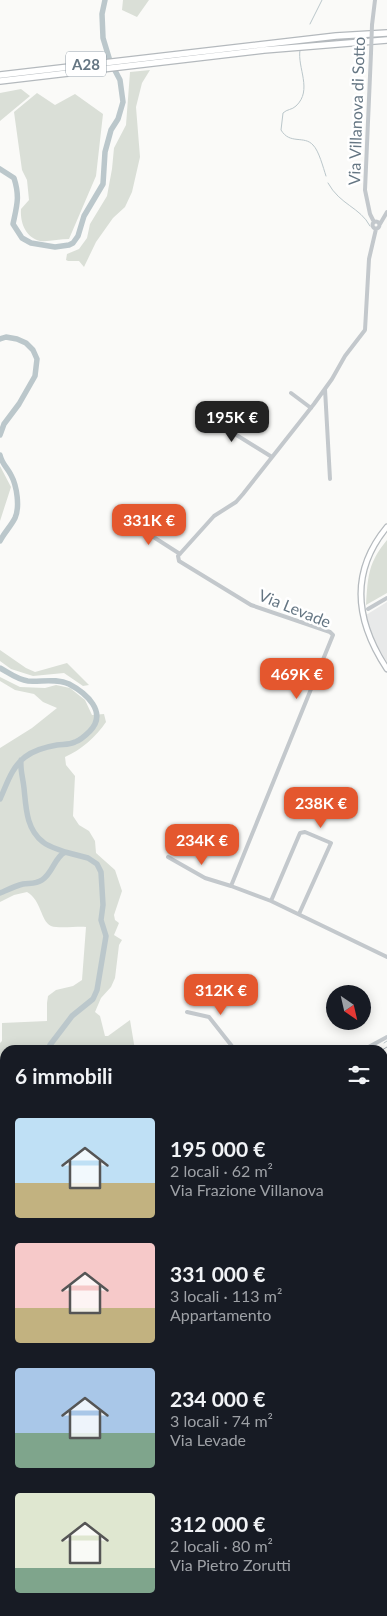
<!DOCTYPE html>
<html lang="it">
<meta charset="utf-8">
<style>
body{margin:0;font-family:Lato,sans-serif;background:#20242c;color:#f1f3f6;height:100vh;display:flex;flex-direction:column;font-size:19px;white-space:nowrap}
*{box-sizing:border-box;margin:0}
p{font-size:16px;color:#9ea1a6}
.icon{flex:none;width:28px;height:28px;fill:none;stroke:currentColor;stroke-width:2;stroke-linecap:round;stroke-linejoin:round}
.map{position:relative;flex:1;overflow:hidden}
.panel{position:absolute;left:0px;top:1045px;width:388px;height:571px;display:flex;flex-direction:column;background:#171b24;border-radius:15px 15px 0 0;box-shadow:0 2px 12px #0003}
.panel>*{flex:none}
.needle{width:32px;rotate:146deg}
.tools{position:absolute;left:326px;top:985px;display:grid;gap:10px}
.tools a{display:grid;place-items:center;width:45px;height:45px;border-radius:50%;background:#171b24;box-shadow:0 2px 12px #0003;font-size:25px}
.price{position:absolute;translate:-50% -42px;padding:0 11px;border-radius:10px;background:#e4572e;color:#fff;font-size:16px;line-height:32px;filter:drop-shadow(0 1px 2px #0008)}
.price::after{content:'';position:absolute;left:50%;top:30px;width:15px;height:11px;margin-left:-8px;background:inherit;clip-path:polygon(0 0,100% 0,50% 100%)}
.price.selected{background:#222;color:#fff}
ul{padding:0;list-style:none}
li{display:flex;align-items:center;gap:15px;height:125px;padding:0 15px}
li span{display:grid;place-items:center;flex:none;width:140px;height:100px;border-radius:5px;color:#555}
li>.icon{margin-inline-start:auto}
span .icon{width:60px;height:60px;fill:#fffc;stroke-width:1}
li b{font-size:21px}
h2{display:flex;justify-content:space-between;align-items:center;height:60px;padding:0 15px;font-size:21px}
.map>svg:first-child{display:block}
.built{fill:#e8e9e9}
.green{fill:#dadfd7}
.lines{fill:none;stroke-linecap:round;stroke-linejoin:round}
.stream{stroke:#bbc7cb;stroke-width:1}
.canal{stroke:#bbc7cb;stroke-width:3}
.river{stroke:#bbc7cb;stroke-width:5.5}
.major-casing{stroke:#b5babe;stroke-width:7}
.highway-casing{stroke:#b4b9bd;stroke-width:8}
.minor{stroke:#c3c8cc;stroke-width:4}
.major{stroke:#fff;stroke-width:4.5}
.highway{stroke:#fff;stroke-width:5.5}
.rail{stroke:#a2aab0;stroke-width:1;stroke-dasharray:8 4;stroke-linecap:butt}
.minor-bridge{stroke:#c3c8cc;stroke-width:4}
.labels{text-anchor:middle;dominant-baseline:central;stroke-width:5;stroke-linejoin:round;paint-order:stroke}
.shield{fill:#fff;stroke:#939fa8;stroke-width:1}
.shield-label{font-size:15px;font-weight:bold;fill:#657683}
.street-label{font-size:16px;fill:#657683;stroke:#fff}
</style>
<div class="map">
<svg width="387" height="1616" viewBox="0 0 387 1616">
<rect width="100%" height="100%" fill="#fafaf8"/>
<path class="built" d="M 387,602 L 387,662 L 378,647 L 367,623 L 366,615 Z
M 387,1323 L 387,1388 L 383,1383 L 383,1327 Z
M 383,1389 L 387,1394 L 387,1513 L 383,1519 Z"/>
<path class="green" d="M 123,0 L 149,0 L 137,17 L 122,10 Z
M 150,70 L 142,83 L 136,107 L 140,157 L 132,192 L 125,207 L 113,218 L 96,242 L 84,267 L 79,261 L 68,261 L 66,260 L 67,254 L 79,249 L 87,238 L 90,224 L 107,196 L 112,169 L 114,148 L 126,125 L 130,72 Z
M 21,89 L 30,96 L 0,121 L 0,93 Z
M 37,93 L 55,105 L 75,94 L 103,114 L 96,176 L 69,239 C 60,239 48,242 40,241 C 25,237 20,222 21,209 L 29,200 L 27,180 L 22,170 L 14,112 Z
M 0,466 L 11,487 L 0,521 Z
M 387,540 L 387,593 L 366,605 C 368,576 368,563 387,540 Z
M 0,650 L 26,668 L 35,672 L 67,663 L 89,685 L 83,686 L 64,673 L 33,676 L 11,669 L 0,661 Z
M 0,677 L 20,687 L 45,688 L 56,685 L 70,688 L 85,700 L 92,715 L 104,714 L 106,722 C 96,737 81,750 65,757 L 66,765 L 75,776 L 73,816 L 79,825 L 89,831 L 95,841 L 96,853 L 115,870 L 122,891 L 114,915 L 115,920 L 119,923 L 114,935 L 122,940 L 119,945 L 115,978 L 111,987 L 101,998 L 95,1012 L 100,1016 L 105,1036 L 108,1036 L 130,1020 L 135,1050 L 5,1050 L 5,1155 L 0,1162 L 0,1043 L 2,1041 L 2,1023 L 47,1021 L 47,1003 L 48,996 L 56,990 L 73,986 L 82,980 L 86,927 C 78,926 59,929 51,926 C 40,920 42,901 27,892 L 14,895 L 0,902 L 0,748 L 32,728 L 57,708 L 43,702 L 34,694 L 15,690 L 0,681 Z
M 5,1166 L 5,1559 L 0,1555 C 0,1538 6,1527 0,1509 L 0,1269 L 2,1268 L 0,1266 L 0,1173 Z
M 382,1217 L 387,1217 L 387,1273 L 384,1270 L 383,1271 Z
M 387,1274 L 387,1288 L 386,1287 L 383,1290 L 385,1292 L 387,1290 L 387,1323 L 383,1327 L 383,1278 Z
M 5,1571 L 5,1611 L 78,1611 L 77,1616 L 0,1616 L 0,1591 Z"/>
<g class="lines">
<path class="stream" d="M 310,24 L 322,0
M 300,50 C 297,68 313,90 296,106 C 292,110 287,109 283,113 L 281,130 C 290,145 304,135 313,145 C 319,151 323,167 326,176
M 328,183 C 340,205 360,207 370,226
M 384,1043 L 387,1041
M 151,1616 L 152,1611"/>
<path class="canal" d="M 0,1177 L 5,1170"/>
<path class="river" d="M 0,169 L 14,178 C 20,197 17,205 13,224 L 22,238 L 31,243 L 55,247 L 69,245 L 73,243 L 78,236 L 84,216 L 103,184 L 105,152 L 111,130 L 118,119 L 123,102 L 120,80 L 110,61 L 103,38 L 102,14 L 105,0
M 0,339 L 6,337 L 17,339 L 26,343 L 33,350 L 37,359 L 35,376 L 19,404 L 4,424 L 0,435
M 0,455 C 2,464 7,467 11,475 C 17,486 20,507 15,518 C 11,526 4,533 0,541
M 0,668 C 9,673 18,680 28,681 C 41,682 57,678 69,684 C 86,693 108,712 90,731 C 86,735 81,740 75,742 C 69,745 63,744 57,745 C 45,747 34,750 25,757 C 11,768 7,784 0,799
M 21,760 C 20,770 23,778 24,788 C 26,807 26,829 43,842 C 49,847 58,849 65,852
M 0,893 C 7,890 15,886 23,884 C 30,883 36,884 42,880 C 53,873 54,858 65,852 L 88,858 L 97,864 L 101,872 L 103,905 L 101,920 L 106,936 L 97,990 L 93,999 L 72,1016 L 50,1045 L 48,1050
M 5,1301 L 1,1306 L 5,1313
M 0,1391 L 5,1365
M 0,1447 L 5,1463
M 41,1616 L 42,1611"/>
<defs>
<path id="major" d="M 387,527 C 349,573 356,622 387,669
M 382,1081 L 387,1079
M 382,1110 L 387,1107
M 382,1208 L 387,1209
M 382,1213 L 387,1213
M 0,1232 L 5,1231"/>
<path id="highway" d="M 0,75 L 336,36 L 387,33
M 0,81 L 264,50 L 387,40"/>
</defs>
<use href="#major" class="major-casing"/>
<use href="#highway" class="highway-casing"/>
<path class="minor" d="M 372,25 L 375,0
M 371,53 L 365,190 L 370,214 L 374,222
M372.5 225a3.5 3.5 0 1 1 7 0a3.5 3.5 0 1 1-7 0Z
M 380,224 L 387,212
M 376,229 L 369,259 L 365,330 L 345,356 L 332,379 L 314,404 L 243,494 L 236,502 L 214,516 L 178,556 L 179,561 L 251,605 L 330,632 L 333,635 L 231,886 L 271,901 L 387,957
M 325,389 L 330,479
M 291,393 L 311,408
M 201,413 L 272,457
M 126,527 L 155,538 L 180,554
M 368,609 L 387,598
M 168,857 L 205,878 L 231,886
M 271,901 L 300,833 L 305,832 L 331,843 L 299,914
M 187,1012 L 209,1017 L 235,1050
M 363,1050 L 387,1037
M 382,1331 L 387,1327
M 382,1387 L 387,1391
M 382,1590 L 387,1585
M 244,1611 L 247,1616"/>
<use href="#major" class="major"/>
<use href="#highway" class="highway"/>
<path class="rail" d="M 382,1050 L 387,1047
M 0,1209 L 5,1209"/>
<path class="minor-bridge" d="M 371,53 L 372,25"/>
</g>
<g class="labels">
<rect class="shield" x="66" y="51.5" width="40" height="25" rx="4"/>
<g class="shield-label">
<text x="86" y="64">A28</text>
</g>
<g class="street-label">
<text transform="translate(356 111) rotate(-88)">Via Villanova di Sotto</text>
<text transform="translate(295 608) rotate(22)">Via Levade</text>
</g>
</g>
</svg>
<div class="tools">
<a><svg class="needle" viewBox="-14 -14 28 28"><path d="M0-13l5 13h-10z" fill="#e53935"/><path d="M0 13l5-13h-10z" fill="#9ea1a6"/></svg></a>
</div>
<b class="price selected" style="left:232px;top:443px">195K €</b>
<b class="price" style="left:149px;top:546px">331K €</b>
<b class="price" style="left:297px;top:700px">469K €</b>
<b class="price" style="left:321px;top:829px">238K €</b>
<b class="price" style="left:202px;top:866px">234K €</b>
<b class="price" style="left:221px;top:1016px">312K €</b>
<section class="panel">
<h2>6 immobili<svg class="icon" aria-label="filters" viewBox="0 0 24 24"><path d="M4 7h16M4 17h16"/><circle cx="9" cy="7" r="2"/><circle cx="15" cy="17" r="2"/></svg></h2>
<ul>
<li><span style="background:linear-gradient(#bfe0f5 65%,#c2b280 0)"><svg class="icon" aria-label="home" viewBox="0 0 24 24"><path d="M3 11l9-7 9 7M6 9v11h12V9"/></svg></span><div><b>195 000 €</b><p>2 locali · 62 m²</p><p>Via Frazione Villanova</p></div></li>
<li><span style="background:linear-gradient(#f6c9c9 65%,#c2b280 0)"><svg class="icon" aria-label="home" viewBox="0 0 24 24"><path d="M3 11l9-7 9 7M6 9v11h12V9"/></svg></span><div><b>331 000 €</b><p>3 locali · 113 m²</p><p>Appartamento</p></div></li>
<li><span style="background:linear-gradient(#a9c7e8 65%,#7fa58c 0)"><svg class="icon" aria-label="home" viewBox="0 0 24 24"><path d="M3 11l9-7 9 7M6 9v11h12V9"/></svg></span><div><b>234 000 €</b><p>3 locali · 74 m²</p><p>Via Levade</p></div></li>
<li><span style="background:linear-gradient(#dfe7d0 75%,#7fa58c 0)"><svg class="icon" aria-label="home" viewBox="0 0 24 24"><path d="M3 11l9-7 9 7M6 9v11h12V9"/></svg></span><div><b>312 000 €</b><p>2 locali · 80 m²</p><p>Via Pietro Zorutti</p></div></li>
</ul>
</section>
</div>
